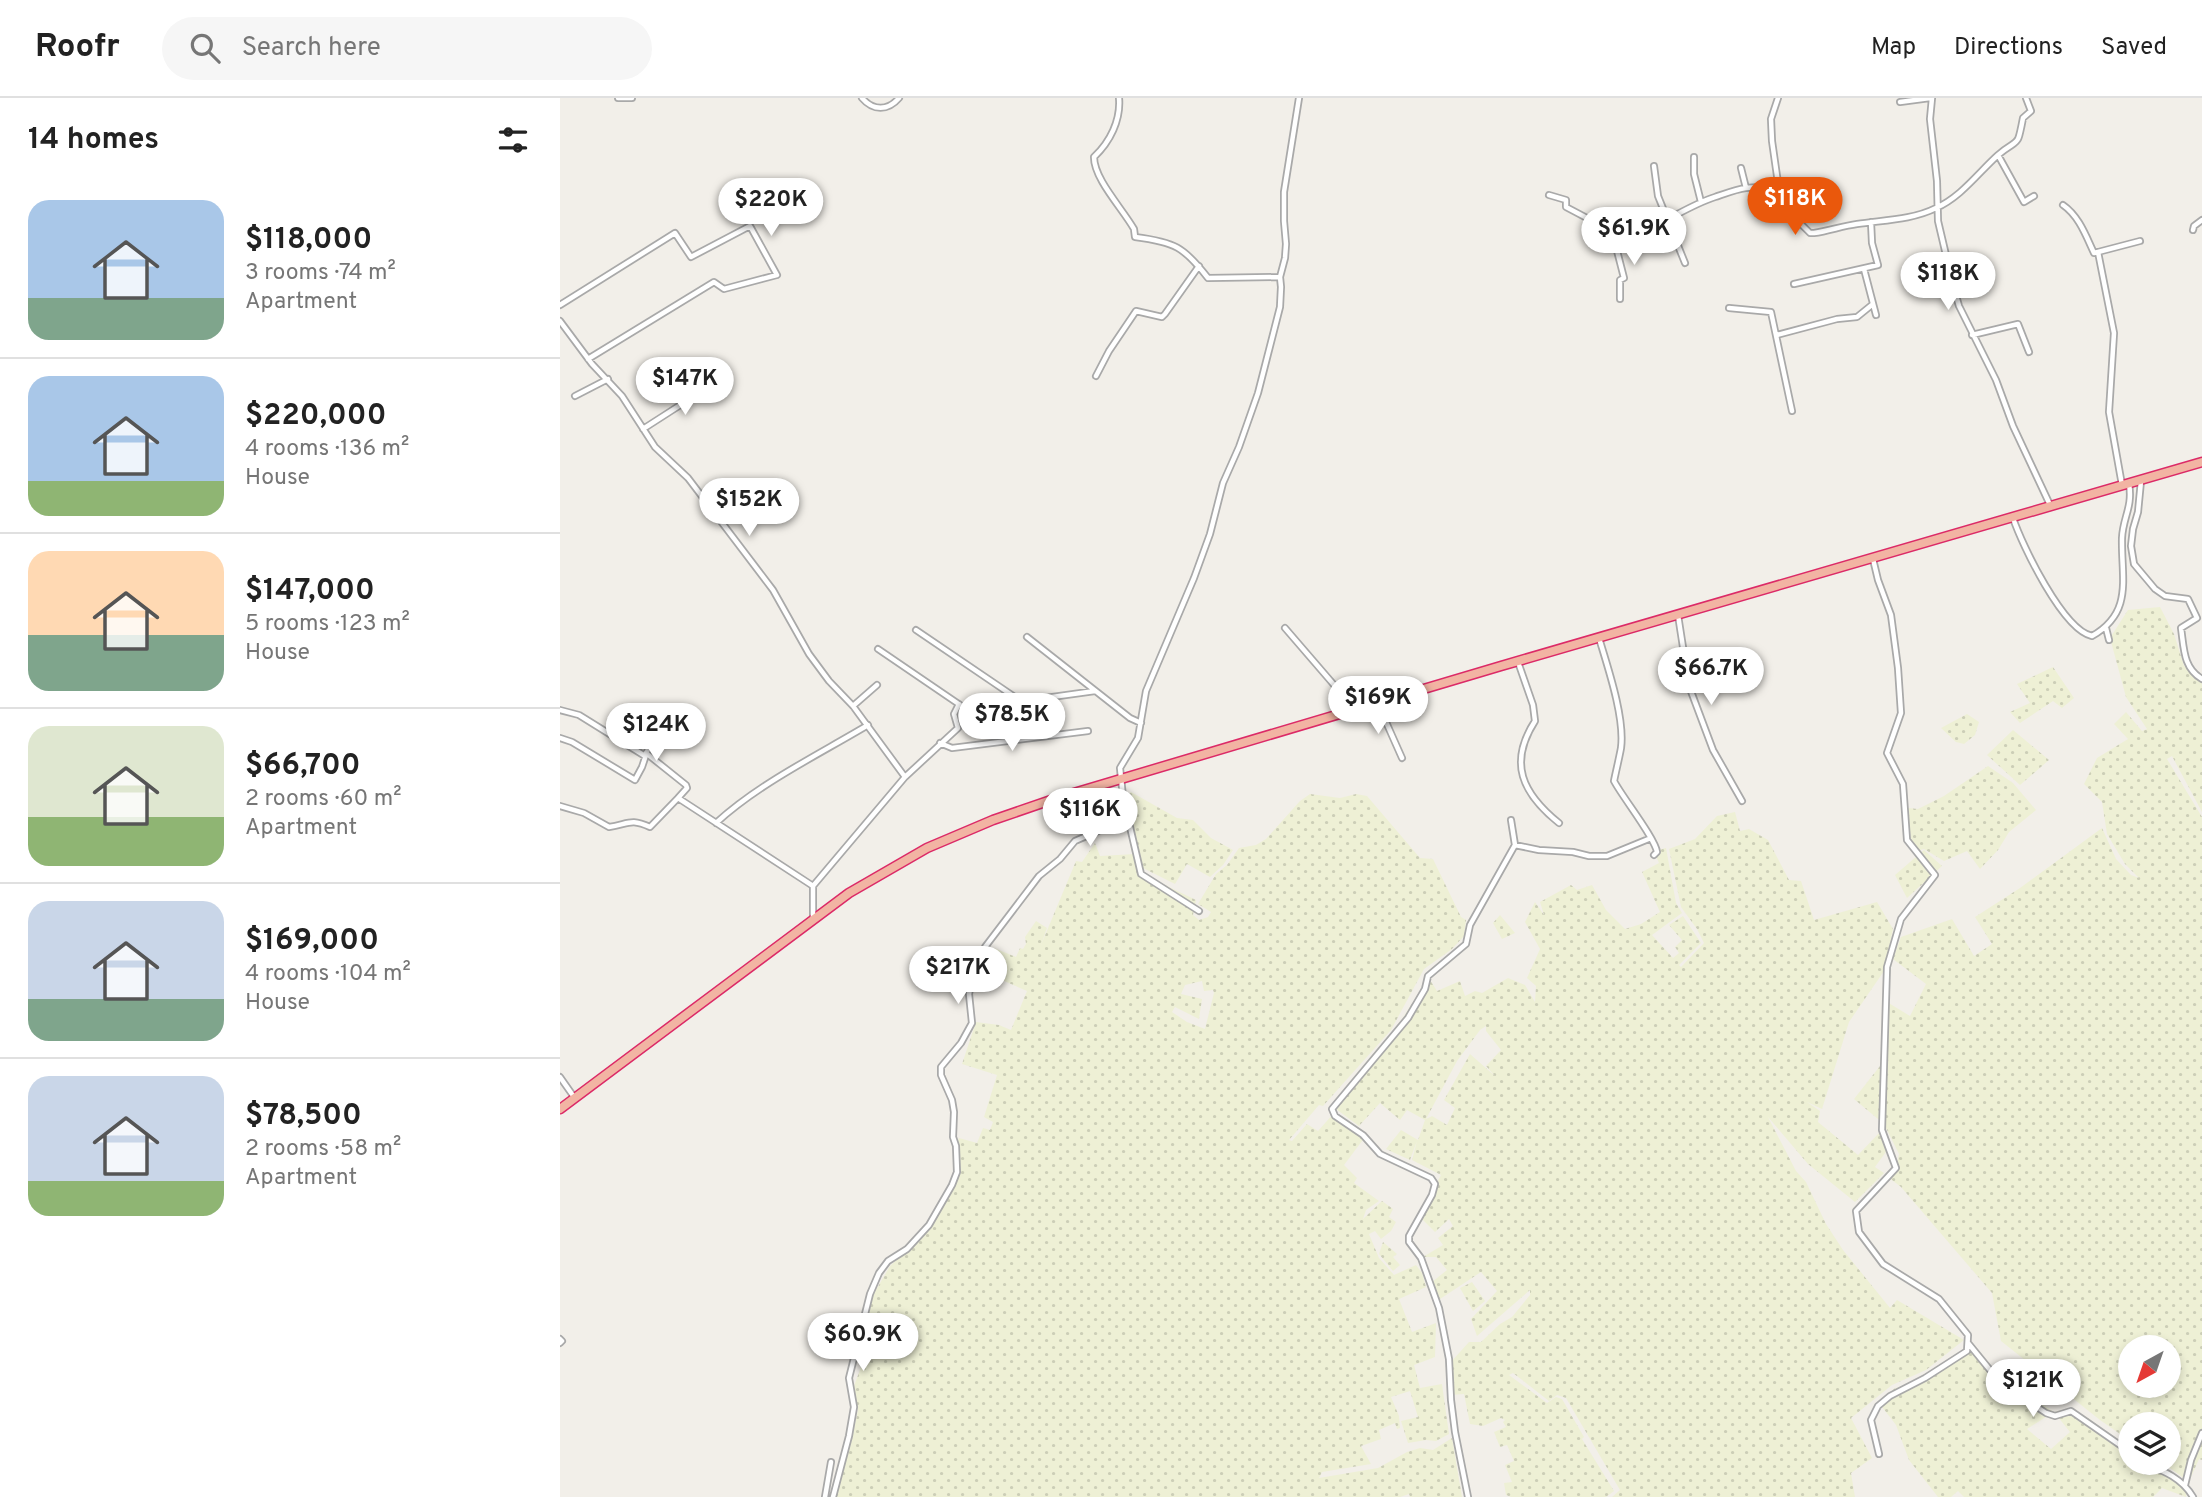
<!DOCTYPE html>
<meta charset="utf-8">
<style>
body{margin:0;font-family:Overpass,sans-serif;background:#f6f6f6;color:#222;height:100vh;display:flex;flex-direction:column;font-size:26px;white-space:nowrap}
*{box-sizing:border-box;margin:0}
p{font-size:23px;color:#767676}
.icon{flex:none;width:38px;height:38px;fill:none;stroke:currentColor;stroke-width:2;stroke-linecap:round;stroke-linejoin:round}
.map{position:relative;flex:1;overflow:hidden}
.sheet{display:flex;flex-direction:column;background:#fff;width:560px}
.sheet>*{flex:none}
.needle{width:46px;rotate:220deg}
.fabs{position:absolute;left:1558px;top:1237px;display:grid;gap:14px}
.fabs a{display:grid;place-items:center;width:63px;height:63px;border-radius:50%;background:#fff;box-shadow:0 4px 10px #0003;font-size:35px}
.price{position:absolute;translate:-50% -60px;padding:0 16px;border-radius:24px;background:#fff;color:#222;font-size:23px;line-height:46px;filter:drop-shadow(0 2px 4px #0008)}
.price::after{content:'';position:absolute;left:50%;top:42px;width:21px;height:16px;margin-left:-10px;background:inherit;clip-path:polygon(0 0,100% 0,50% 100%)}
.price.selected{background:#ea580c;color:#fff}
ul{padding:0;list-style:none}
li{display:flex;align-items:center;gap:21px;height:175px;padding:0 28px}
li+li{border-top:2px solid #e0e0e0}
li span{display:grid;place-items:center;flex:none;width:196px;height:140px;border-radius:21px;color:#555}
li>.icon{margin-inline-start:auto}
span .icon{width:84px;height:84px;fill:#fffc;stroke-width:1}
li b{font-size:30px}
h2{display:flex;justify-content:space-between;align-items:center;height:84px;padding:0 28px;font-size:30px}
header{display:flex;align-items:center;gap:42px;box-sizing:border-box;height:98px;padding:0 35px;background:#fff;border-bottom:2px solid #e0e0e0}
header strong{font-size:33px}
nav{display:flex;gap:38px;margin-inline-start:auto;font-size:24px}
.search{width:490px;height:63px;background:#f6f6f6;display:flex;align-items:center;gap:18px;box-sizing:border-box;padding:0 24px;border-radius:38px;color:#767676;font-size:26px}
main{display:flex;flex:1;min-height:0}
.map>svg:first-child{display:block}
.farmland{fill:url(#farmland-dots);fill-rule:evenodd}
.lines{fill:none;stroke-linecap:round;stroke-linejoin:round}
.minor-casing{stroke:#a9a9a9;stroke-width:8}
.trunk-casing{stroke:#dc2a67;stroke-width:11}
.minor{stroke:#fff;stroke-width:4.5}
.trunk{stroke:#f2b4a3;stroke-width:8}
</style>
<header>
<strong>Roofr</strong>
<div class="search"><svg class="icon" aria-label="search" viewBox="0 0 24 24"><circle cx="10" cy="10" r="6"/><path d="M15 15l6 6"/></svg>Search here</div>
<nav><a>Map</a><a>Directions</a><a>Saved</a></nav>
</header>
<main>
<section class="sheet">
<h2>14 homes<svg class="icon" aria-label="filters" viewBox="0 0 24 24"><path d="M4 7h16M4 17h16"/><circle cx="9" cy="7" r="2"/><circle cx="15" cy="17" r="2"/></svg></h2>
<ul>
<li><span style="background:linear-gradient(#a9c7e8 70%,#7fa58c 0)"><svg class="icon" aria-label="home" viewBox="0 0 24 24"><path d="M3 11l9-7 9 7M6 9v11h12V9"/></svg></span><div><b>$118,000</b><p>3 rooms · 74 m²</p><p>Apartment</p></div></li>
<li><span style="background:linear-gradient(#a9c7e8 75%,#8fb573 0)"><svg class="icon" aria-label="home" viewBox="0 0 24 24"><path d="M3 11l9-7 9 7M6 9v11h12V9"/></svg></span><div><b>$220,000</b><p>4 rooms · 136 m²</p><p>House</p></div></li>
<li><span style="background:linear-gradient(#ffd9b3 60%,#7fa58c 0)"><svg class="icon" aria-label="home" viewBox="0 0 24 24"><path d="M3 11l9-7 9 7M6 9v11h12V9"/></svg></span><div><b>$147,000</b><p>5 rooms · 123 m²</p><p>House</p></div></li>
<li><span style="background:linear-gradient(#dfe7d0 65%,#8fb573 0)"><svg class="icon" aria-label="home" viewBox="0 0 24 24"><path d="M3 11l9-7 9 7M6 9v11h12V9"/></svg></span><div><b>$66,700</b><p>2 rooms · 60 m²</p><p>Apartment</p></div></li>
<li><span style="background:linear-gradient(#c9d6e8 70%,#7fa58c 0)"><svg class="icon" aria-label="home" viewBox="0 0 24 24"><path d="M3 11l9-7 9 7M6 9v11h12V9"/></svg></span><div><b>$169,000</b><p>4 rooms · 104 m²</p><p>House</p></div></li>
<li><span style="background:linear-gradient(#c9d6e8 75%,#8fb573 0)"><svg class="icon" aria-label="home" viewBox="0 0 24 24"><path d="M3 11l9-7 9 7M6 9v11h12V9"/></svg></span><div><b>$78,500</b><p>2 rooms · 58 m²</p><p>Apartment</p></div></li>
</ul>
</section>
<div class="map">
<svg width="1642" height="1399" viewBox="0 0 1642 1399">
<defs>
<pattern id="farmland-dots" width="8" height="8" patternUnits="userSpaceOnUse" patternTransform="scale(1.75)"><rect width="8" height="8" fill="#eef0d5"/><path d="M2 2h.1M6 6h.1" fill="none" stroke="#ccceb7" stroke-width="1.8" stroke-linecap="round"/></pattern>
</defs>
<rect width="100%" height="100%" fill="#f2efe9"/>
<path class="farmland" d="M 1600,509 L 1614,536 L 1624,568 L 1642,580 L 1642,714 L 1612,658 L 1607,661 L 1642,719 L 1642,1362 L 1639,1361 L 1628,1386 L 1625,1381 L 1603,1365 L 1608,1365 L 1608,1326 L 1570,1326 L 1570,1343 L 1540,1322 L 1441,1243 L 1432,1195 L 1341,1089 L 1328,1079 L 1336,1070 L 1339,1056 L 1324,1026 L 1294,1001 L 1320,968 L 1327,904 L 1350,918 L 1366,886 L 1333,861 L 1341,839 L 1392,821 L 1414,858 L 1432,846 L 1415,819 L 1460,790 L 1542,730 L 1556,761 L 1571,777 L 1579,780 L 1565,766 L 1547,736 L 1542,704 L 1524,686 L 1537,660 L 1568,641 L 1554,626 L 1566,614 L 1582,633 L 1587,631 L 1566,599 L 1550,540 L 1568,512 ZM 1570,1250 L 1608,1250 L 1608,1288 L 1570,1288 Z
M 1493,569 L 1514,600 L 1502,610 L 1493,603 L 1460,625 L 1450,614 L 1470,605 L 1457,586 Z
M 1407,616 L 1419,624 L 1415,637 L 1404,646 L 1396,644 L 1381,630 Z
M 1453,632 L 1489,662 L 1460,687 L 1427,657 Z
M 1428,668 L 1453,685 L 1476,712 L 1449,734 L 1438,752 L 1420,771 L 1407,753 L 1384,763 L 1364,751 L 1360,752 L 1351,745 L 1348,710 L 1358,711 L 1384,698 Z
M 571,694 L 617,720 L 633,722 L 651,740 L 673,752 L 663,767 L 650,779 L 627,766 L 615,786 L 583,770 L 578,752 L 572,719 L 565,700 Z
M 750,696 L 780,700 L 796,696 L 807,698 L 860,760 L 873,761 L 901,819 L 906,822 L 904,838 L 892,851 L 864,871 L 831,932 L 763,1008 L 759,1007 L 729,1042 L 732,1043 L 747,1026 L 758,1033 L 774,1015 L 795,1028 L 805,1039 L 784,1067 L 797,1080 L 794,1085 L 819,1103 L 806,1112 L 803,1121 L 822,1103 L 833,1111 L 829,1119 L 836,1124 L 831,1133 L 821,1141 L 815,1133 L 809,1136 L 819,1160 L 834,1177 L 856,1167 L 862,1175 L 866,1189 L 839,1201 L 852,1234 L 876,1225 L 875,1259 L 854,1267 L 860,1290 L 882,1286 L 889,1336 L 876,1343 L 866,1342 L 848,1345 L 841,1323 L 858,1319 L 850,1293 L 831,1299 L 839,1318 L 840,1330 L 837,1331 L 835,1325 L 819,1332 L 821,1341 L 801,1348 L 811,1366 L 762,1374 L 759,1380 L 818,1370 L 847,1354 L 860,1350 L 873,1352 L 892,1340 L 902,1399 L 850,1399 L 849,1396 L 840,1399 L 274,1399 L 292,1341 L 298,1312 L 294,1288 L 301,1269 L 303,1236 L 312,1199 L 330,1168 L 370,1130 L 390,1097 L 400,1074 L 396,1048 L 399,1040 L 417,1045 L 423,1030 L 430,1032 L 433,1024 L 424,1019 L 437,977 L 402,966 L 416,924 L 439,927 L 451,932 L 467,893 L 435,879 L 438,871 L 426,867 L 434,850 L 456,859 L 460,850 L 463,851 L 466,846 L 465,839 L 476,823 L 487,830 L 481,847 L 516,763 L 522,764 L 535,745 L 540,758 L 575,756 L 582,776 L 636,802 L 633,817 L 639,822 L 648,819 L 651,814 L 638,806 L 656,776 L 667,767 L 679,750 L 696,747 L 706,741 L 740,703 ZM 642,883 L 644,893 L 653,892 L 654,895 L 645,931 L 627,924 L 612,914 L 615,909 L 639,921 L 642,901 L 621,896 L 625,887 Z
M 1175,714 L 1180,733 L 1189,731 L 1208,742 L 1229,782 L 1241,783 L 1254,822 L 1317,804 L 1333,831 L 1324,873 L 1289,924 L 1262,1011 L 1247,1004 L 1260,1013 L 1258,1024 L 1298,1057 L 1320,1034 L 1328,1051 L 1315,1069 L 1324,1075 L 1295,1104 L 1248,1066 L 1208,1019 L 1236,1073 L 1246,1084 L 1266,1126 L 1283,1152 L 1330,1210 L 1337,1202 L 1404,1242 L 1366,1272 L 1332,1287 L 1291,1320 L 1312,1360 L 1291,1375 L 1295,1399 L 1052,1399 L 1060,1392 L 1006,1300 L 997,1297 L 989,1303 L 953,1275 L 949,1277 L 987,1305 L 996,1299 L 1002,1301 L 1024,1339 L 1022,1341 L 1054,1393 L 1046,1399 L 951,1399 L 946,1397 L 944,1385 L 952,1384 L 945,1367 L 954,1363 L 947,1347 L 940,1349 L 934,1334 L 946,1329 L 943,1324 L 945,1322 L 941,1320 L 923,1328 L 910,1326 L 904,1296 L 891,1297 L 890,1265 L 909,1244 L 921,1244 L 940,1226 L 952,1219 L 970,1197 L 970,1192 L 917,1238 L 911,1221 L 937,1193 L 921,1174 L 880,1201 L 872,1184 L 887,1172 L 876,1159 L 863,1159 L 883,1147 L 878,1140 L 893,1128 L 889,1121 L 875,1134 L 859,1118 L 881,1077 L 852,1062 L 857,1043 L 850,1062 L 826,1051 L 841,1032 L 858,1042 L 865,1022 L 847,1012 L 840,1022 L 820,1005 L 799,1028 L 776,1011 L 774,1004 L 794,984 L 812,958 L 835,932 L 864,887 L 870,882 L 877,893 L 900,883 L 905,898 L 915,893 L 922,895 L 948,880 L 965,887 L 975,904 L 976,888 L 967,880 L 980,851 L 965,824 L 975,804 L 984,817 L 980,804 L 1011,787 L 1017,792 L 1032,787 L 1046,812 L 1065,831 L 1081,826 L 1100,814 L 1082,774 L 1099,765 L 1094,753 L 1106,750 L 1116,805 L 1122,815 L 1092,837 L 1113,860 L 1119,855 L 1115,849 L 1122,842 L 1109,827 L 1123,818 L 1141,845 L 1119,867 L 1121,869 L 1144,845 L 1137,831 L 1121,809 L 1109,751 L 1135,741 L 1157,718 ZM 926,928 L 926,933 L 941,952 L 926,968 L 935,978 L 910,956 L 884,1002 L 895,1010 L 887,1027 L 872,1018 L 866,1021 L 897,963 L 920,932 Z
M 1364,752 L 1382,768 L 1347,800 L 1335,777 Z
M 940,817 L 955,835 L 942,841 L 933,825 Z
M 823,1144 L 837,1156 L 833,1159 L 840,1167 L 833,1173 L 819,1156 Z
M 912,1184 L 925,1203 L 913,1213 L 900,1190 Z
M 1409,1248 L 1444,1281 L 1494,1314 L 1510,1310 L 1528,1320 L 1570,1352 L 1570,1365 L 1601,1367 L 1627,1386 L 1626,1399 L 1602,1390 L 1593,1399 L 1404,1399 L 1398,1393 L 1391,1399 L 1378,1399 L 1349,1362 L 1336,1327 L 1319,1305 L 1335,1290 L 1348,1288 ZM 1494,1314 L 1510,1334 L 1491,1351 L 1467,1331 Z"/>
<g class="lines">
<defs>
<path id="minor" d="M 58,0 L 72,0
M 302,0 C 313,13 328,13 339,0
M 559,0 C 561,22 550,44 534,59 C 534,81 562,110 574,131 L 575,139 C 615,144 624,149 648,180 L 720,179
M 1218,0 L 1211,21 L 1212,43 L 1218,85 L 1236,121 L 1250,135 L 1254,135 C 1269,133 1282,128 1297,126 C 1323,122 1352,122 1376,110 C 1401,99 1418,75 1438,57 C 1459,39 1457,52 1463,20 L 1471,13 L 1466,0
M 1372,0 L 1370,21 L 1377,83 L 1378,123 L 1394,191 L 1399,208 L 1436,282 L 1453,328 L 1491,409
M 1340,4 L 1370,0
M 1438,57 L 1464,104 L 1474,98
M 1134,59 L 1134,76 L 1141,104
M 1094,68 L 1098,98 L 1125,165
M 1181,70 L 1186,90
M 989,97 L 1006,102 L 1006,109 L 1042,128 L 1042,139 C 1083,144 1117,111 1155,99 C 1164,96 1177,91 1186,90 C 1198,88 1207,90 1219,87
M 1503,107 C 1519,118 1526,138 1534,155 L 1538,154 L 1554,235 L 1549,314 L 1562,387
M 1633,132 L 1634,128 L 1642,122
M 1054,141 L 1064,180 L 1060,182 L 1060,201
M 1538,154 L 1580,143
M 1304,171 L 1316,217
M 1234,186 L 1318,167 L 1312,145 L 1311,124
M 0,207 L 115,135 L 131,159 L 190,128 L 217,177 L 164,191 L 154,184 L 28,261
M 1169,210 L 1211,214 L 1232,313
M 0,223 L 32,266 L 62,298 L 95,349 L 128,380 L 213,492 L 249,556 L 269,583 L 293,608 L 345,679
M 1217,237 L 1277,221 L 1297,219 L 1313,206
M 1412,237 L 1458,226 L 1469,254
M 536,278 L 549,253 L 576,213 L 602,219 L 605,216 L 639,168
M 15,298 L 48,281
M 83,331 L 153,286
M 1581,383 L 1578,414 L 1573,431 L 1571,448 L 1574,466 L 1595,491 L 1605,498 L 1628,501 L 1637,520 L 1621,530 C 1624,550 1623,570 1642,581
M 1453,420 C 1462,447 1503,532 1532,538 C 1574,514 1561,480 1562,440 C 1563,419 1573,409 1569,386
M 1313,461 L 1318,482 L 1331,517 L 1338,570 L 1341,615 L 1327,655 L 1343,686 L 1347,742 L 1375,777 L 1341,821 L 1327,869 L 1322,1032 L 1336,1070 L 1296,1113 L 1299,1134 L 1323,1166 L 1379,1201 L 1408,1237 L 1407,1253 L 1365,1280 L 1330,1298 L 1318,1308 L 1311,1322 L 1319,1356
M 1118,517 L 1129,588 L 1153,652 L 1182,703
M 725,530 L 781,595 L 786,613
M 1546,530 L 1549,542
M 356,532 L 462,604
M 467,539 L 570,620 L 581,625
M 1039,540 C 1048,570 1065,620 1061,650 C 1059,661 1056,673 1054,683 C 1063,700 1095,740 1097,754 L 1094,757
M 318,551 L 406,611 L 535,593
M 958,564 L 973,607 L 975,623 C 948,665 962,695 999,725
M 818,606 L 842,660
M 293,608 L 317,587
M 0,612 L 19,617 L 85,658
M 0,640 L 12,644 L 75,682 L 82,669 L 93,636
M 380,645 L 392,650 L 528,633
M 86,655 L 126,687 L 127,690 L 118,700 L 253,788
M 0,708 L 24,715 L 49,729 C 69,726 70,720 90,729 L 118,700
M 951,722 L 955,747
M 156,725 C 200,685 256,658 308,627
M 639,813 L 581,776 L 563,699 L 560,670 L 578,640 L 586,593 L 634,480 L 650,436 L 663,385 L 679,349 L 698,295 L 720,209 L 721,189 L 720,179 L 725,160 L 726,146 L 724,123 L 724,94 L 739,0
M 253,820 L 253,788 L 345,679 L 398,630 L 394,616 L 399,606
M 0,979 L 14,999
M 0,1241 L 2,1243 L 0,1245
M 1408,1245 L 1430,1272 L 1450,1291 L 1486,1315 L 1495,1318 L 1511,1313 L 1570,1354
M 1584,1365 C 1604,1373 1622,1380 1633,1399
M 1625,1387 L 1631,1362 L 1642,1335
M 265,1399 L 271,1364
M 273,1399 L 289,1338 L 294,1309 L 289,1280 L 310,1196 L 319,1175 L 328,1163 L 347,1151 L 369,1127 L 392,1087 L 397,1074 L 396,1048 L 393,1039 L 394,1014 L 392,1002 L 381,977 L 381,969 L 401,945 L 412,925 L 409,896 L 413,876 L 425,849 L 479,778 L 500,761 L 515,743 L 538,733 L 545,724 L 554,703 L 563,699
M 908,1399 L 895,1334 L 891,1302 L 889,1261 L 879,1210 L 861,1160 L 849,1144 L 849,1138 L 872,1097 L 875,1086 L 871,1080 L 820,1056 L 803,1037 L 775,1018 L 772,1011 L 848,920 L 865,891 L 868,878 L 906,846 L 910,827 L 955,747 L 979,752 L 1013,754 L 1029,758 L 1047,758 L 1091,740"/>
<path id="trunk" d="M 0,1011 L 289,795 L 367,750 L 433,722 L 497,700 L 941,568 L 1642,364"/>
</defs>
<use href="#minor" class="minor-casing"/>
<use href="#trunk" class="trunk-casing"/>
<use href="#minor" class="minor"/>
<use href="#trunk" class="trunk"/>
</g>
</svg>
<div class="fabs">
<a><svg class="needle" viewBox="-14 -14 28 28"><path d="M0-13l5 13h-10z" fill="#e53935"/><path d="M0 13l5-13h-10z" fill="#767676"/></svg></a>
<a><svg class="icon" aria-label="layers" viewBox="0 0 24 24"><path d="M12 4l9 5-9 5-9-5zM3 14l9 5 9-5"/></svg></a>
</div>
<b class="price selected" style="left:1235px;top:139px">$118K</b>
<b class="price" style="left:211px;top:140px">$220K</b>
<b class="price" style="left:1074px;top:169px">$61.9K</b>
<b class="price" style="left:1388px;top:214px">$118K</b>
<b class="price" style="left:125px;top:319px">$147K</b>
<b class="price" style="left:189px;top:440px">$152K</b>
<b class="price" style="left:1151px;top:609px">$66.7K</b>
<b class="price" style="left:818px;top:638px">$169K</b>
<b class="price" style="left:452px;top:655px">$78.5K</b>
<b class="price" style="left:96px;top:665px">$124K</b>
<b class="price" style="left:530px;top:750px">$116K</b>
<b class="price" style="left:398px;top:908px">$217K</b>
<b class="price" style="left:303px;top:1275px">$60.9K</b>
<b class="price" style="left:1473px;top:1321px">$121K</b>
</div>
</main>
